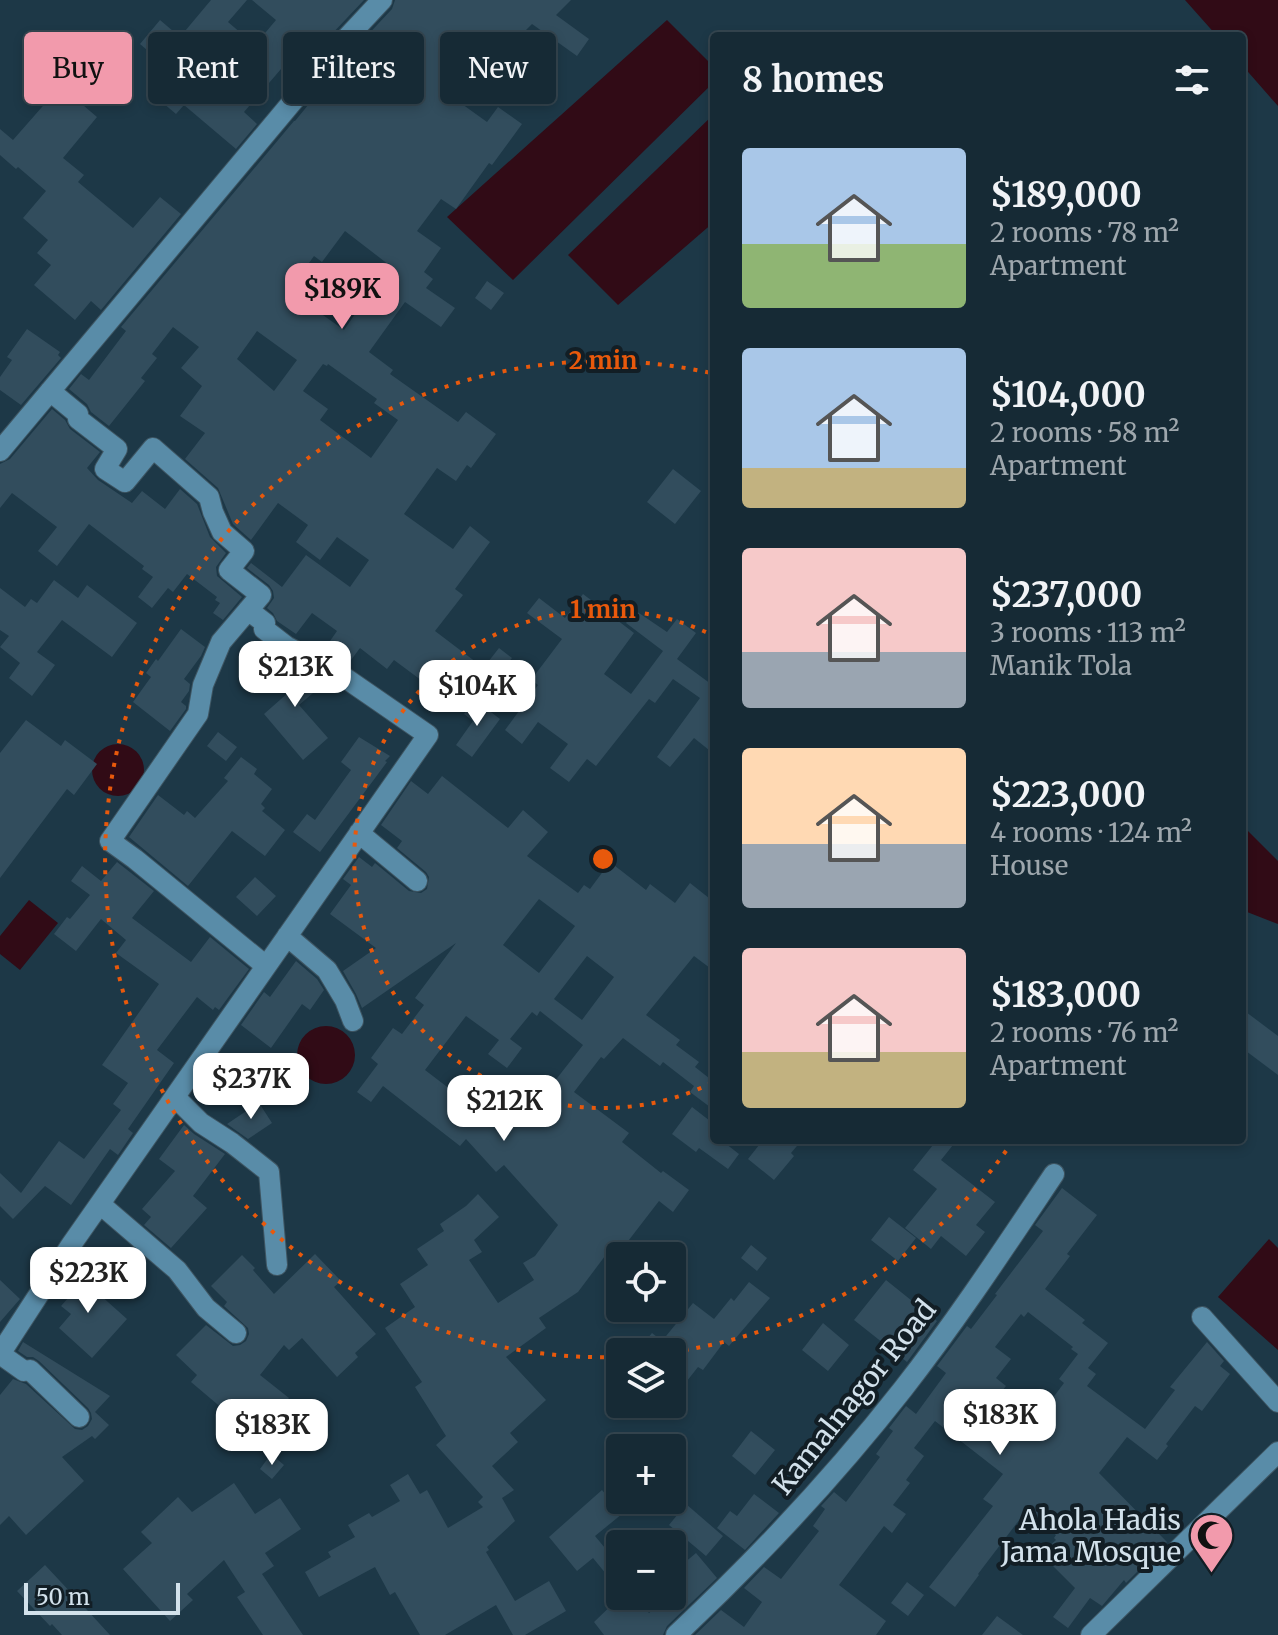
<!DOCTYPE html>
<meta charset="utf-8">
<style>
body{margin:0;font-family:Merriweather,serif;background:#233641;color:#f1f3f6;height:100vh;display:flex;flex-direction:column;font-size:30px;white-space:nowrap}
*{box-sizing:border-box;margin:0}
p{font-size:26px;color:#9ea7ad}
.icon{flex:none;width:44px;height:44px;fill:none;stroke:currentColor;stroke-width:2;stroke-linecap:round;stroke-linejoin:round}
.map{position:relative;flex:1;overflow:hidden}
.side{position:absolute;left:710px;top:32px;width:536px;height:1112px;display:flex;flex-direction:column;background:#162a35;border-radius:8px;box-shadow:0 4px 12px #0003,0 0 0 2px #354650}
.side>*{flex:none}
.top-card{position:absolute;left:24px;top:32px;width:566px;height:72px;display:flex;gap:16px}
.controls{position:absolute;left:606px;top:1242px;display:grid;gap:16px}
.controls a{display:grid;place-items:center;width:80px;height:80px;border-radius:8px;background:#162a35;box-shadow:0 4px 12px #0003,0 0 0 2px #354650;font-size:40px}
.scale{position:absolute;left:24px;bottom:20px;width:156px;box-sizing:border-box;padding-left:8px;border:4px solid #d2e1eb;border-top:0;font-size:22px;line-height:28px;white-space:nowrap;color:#d2e1eb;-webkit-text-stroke:6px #121e25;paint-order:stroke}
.price{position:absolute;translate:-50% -68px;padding:0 18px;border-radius:16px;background:#fff;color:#222;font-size:26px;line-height:52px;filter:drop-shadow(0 2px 4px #0008)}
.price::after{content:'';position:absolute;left:50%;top:48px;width:24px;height:18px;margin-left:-12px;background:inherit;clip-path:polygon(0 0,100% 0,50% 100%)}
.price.current{background:#f29aac;color:#111}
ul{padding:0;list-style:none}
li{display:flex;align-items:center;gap:24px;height:200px;padding:0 32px}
li span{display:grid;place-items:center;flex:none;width:224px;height:160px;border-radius:8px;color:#555}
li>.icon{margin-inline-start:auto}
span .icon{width:96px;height:96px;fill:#fffc;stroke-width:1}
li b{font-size:34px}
h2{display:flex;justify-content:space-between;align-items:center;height:96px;padding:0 32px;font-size:34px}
.tag{padding:0 28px;border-radius:8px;background:#162a35;box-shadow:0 4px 12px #0003,0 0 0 2px #354650;font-size:28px;line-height:72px}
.tag.current{background:#f29aac;color:#111}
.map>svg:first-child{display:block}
.water{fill:#310b16}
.building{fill:#324d5d;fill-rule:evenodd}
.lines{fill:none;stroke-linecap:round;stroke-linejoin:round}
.secondary-casing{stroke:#3e5562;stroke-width:22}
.secondary{stroke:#598ca8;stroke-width:20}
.ring{fill:none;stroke:#e8590c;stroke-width:4;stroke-dasharray:4 8}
.labels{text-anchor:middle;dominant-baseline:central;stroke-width:8;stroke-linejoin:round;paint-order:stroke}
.street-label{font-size:28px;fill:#d2e1eb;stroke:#121e25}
.poi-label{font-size:28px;fill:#d2e1eb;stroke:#121e25;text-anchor:end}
.centre{fill:#e8590c;stroke:#121e25;stroke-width:4}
.ring-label{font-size:24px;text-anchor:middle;font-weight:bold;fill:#e8590c;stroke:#121e25;stroke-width:8;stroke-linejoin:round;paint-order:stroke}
</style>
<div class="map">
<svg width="1278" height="1635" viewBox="0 0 1278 1635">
<rect width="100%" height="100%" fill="#1d3847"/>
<path class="water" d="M 1185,0 L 1278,0 L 1278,106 L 1242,65 L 1242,36 L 1217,36 Z
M 667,20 L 714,67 L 714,82 L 513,280 L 447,217 Z
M 714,114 L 714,222 L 618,305 L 568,255 Z
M92 770a26 26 0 1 1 52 0a26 26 0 1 1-52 0Z
M 1242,825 L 1278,861 L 1278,924 L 1242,910 Z
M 29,900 L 58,923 L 20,970 L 0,954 L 0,936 Z
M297 1055a29 29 0 1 1 58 0a29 29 0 1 1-58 0Z
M 1269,1239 L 1278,1248 L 1278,1350 L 1218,1297 Z"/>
<path class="building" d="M 211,0 L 247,0 L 228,22 L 255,45 L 276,20 L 252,0 L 364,0 L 329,37 L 294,80 L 281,69 L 244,112 L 257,124 L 236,149 L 184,105 L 176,114 L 150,92 L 169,69 L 140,44 L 160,20 L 180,37 Z
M 395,0 L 571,0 L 556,15 L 589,39 L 577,56 L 532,24 L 489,67 L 488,65 L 455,99 L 487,122 L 498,107 L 522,124 L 492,165 L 489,163 L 456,209 L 441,199 L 417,231 L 441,248 L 424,272 L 433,279 L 426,288 L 455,308 L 441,327 L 405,302 L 369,352 L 393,370 L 390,374 L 458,422 L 466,412 L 496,434 L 471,468 L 467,465 L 456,481 L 437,468 L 404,514 L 453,549 L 470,526 L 490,542 L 455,589 L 463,595 L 435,631 L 493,675 L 468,709 L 439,688 L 437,692 L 394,660 L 387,669 L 360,648 L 348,664 L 323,651 L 337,631 L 312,613 L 296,634 L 277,621 L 273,613 L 267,608 L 274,598 L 273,591 L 269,585 L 247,568 L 251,563 L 282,587 L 306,555 L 350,587 L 369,560 L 337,537 L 320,560 L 296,542 L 308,525 L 278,503 L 251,540 L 233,524 L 218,488 L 185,459 L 205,433 L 180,416 L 202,386 L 181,368 L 199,347 L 173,327 L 152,354 L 157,358 L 141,378 L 145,381 L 109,426 L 91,412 L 87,404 L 69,389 L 81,374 L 89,380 L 126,331 L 121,327 L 294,121 L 295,121 L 349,55 L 392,9 ZM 345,231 L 393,268 L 366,306 L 362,304 L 344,330 L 289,291 L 314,256 L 322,262 ZM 257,331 L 297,360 L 274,391 L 237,359 ZM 323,364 L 327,366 L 328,364 L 377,399 L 374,403 L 398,420 L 371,458 L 320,420 L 328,409 L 303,391 Z
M 39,57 L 68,82 L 63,88 L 97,117 L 63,158 L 84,175 L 78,182 L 133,228 L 160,197 L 181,214 L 101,310 L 91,301 L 75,320 L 34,285 L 51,265 L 37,253 L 48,240 L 23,218 L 46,191 L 18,167 L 16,169 L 0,155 L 0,129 L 13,140 L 49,99 L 22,76 Z
M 487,281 L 504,293 L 491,310 L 475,298 Z
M 27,329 L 60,352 L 58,355 L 61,358 L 21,405 L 0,390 L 0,377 L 12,360 L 7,357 Z
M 52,409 L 65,420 L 70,429 L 100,452 L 87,468 L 98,480 L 132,503 L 142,491 L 165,509 L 180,489 L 197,504 L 210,537 L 226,553 L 216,567 L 217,576 L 242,597 L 223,620 L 213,613 L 220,603 L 215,600 L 217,597 L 187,574 L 173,592 L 168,588 L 152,608 L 138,597 L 153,577 L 142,569 L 144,566 L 89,524 L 57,566 L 38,551 L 57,527 L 12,493 L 0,508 L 0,464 L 10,459 Z
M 673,469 L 701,491 L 675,524 L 647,502 Z
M 54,580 L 78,598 L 87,585 L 137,623 L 112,657 L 62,620 L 37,652 L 55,665 L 32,696 L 9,678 L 20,663 L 0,647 L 9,636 L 0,630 L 0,588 L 25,607 L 31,599 L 37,603 Z
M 583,594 L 634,633 L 604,674 L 631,694 L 663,651 L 626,623 L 636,611 L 667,632 L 677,619 L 696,633 L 677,659 L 711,684 L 714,680 L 714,754 L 694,738 L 670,767 L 657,757 L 700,698 L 673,679 L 655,703 L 649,699 L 596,766 L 587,759 L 569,782 L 550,768 L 568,744 L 538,722 L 522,744 L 505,730 L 538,685 L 531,680 L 562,639 L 527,613 L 539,598 L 565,618 Z
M 181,629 L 205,647 L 201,656 L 184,679 L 190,684 L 189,691 L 181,702 L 186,706 L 186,709 L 170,731 L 133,702 L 151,677 L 146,673 L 156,659 L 158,661 Z
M 499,648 L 512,658 L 501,672 L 488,662 Z
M 279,657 L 307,672 L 320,687 L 299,705 L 328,738 L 303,760 L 264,714 L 289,692 L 268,667 Z
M 475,700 L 500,719 L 472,757 L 456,745 L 473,721 L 464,714 Z
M 26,720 L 61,746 L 65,740 L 97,764 L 74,795 L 67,789 L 0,878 L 0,753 Z
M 218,732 L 237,747 L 226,761 L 207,746 Z
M 359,737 L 390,756 L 385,761 L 387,762 L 320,852 L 293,832 L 307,814 L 315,820 L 351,770 L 341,762 Z
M 241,757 L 257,769 L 254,774 L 272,789 L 261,804 L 265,808 L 262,811 L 285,830 L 265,856 L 232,831 L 188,886 L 129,837 L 158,795 L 184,815 L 187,811 L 195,818 L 228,781 L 224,778 Z
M 442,776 L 508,828 L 523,810 L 548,832 L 527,856 L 578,893 L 584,885 L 590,889 L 610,862 L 646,890 L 650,884 L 675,903 L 690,883 L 714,902 L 714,971 L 694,956 L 646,1015 L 680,1040 L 676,1045 L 699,1062 L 695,1067 L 714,1082 L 714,1110 L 690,1092 L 694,1086 L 663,1062 L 660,1066 L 623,1038 L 604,1059 L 601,1057 L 574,1092 L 629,1133 L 622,1142 L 661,1173 L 663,1171 L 689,1190 L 673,1212 L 659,1201 L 622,1249 L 614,1244 L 578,1292 L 539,1318 L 546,1328 L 506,1357 L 546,1400 L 510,1433 L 518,1442 L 492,1466 L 514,1490 L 502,1498 L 515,1521 L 487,1547 L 489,1550 L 486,1552 L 515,1601 L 549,1581 L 566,1611 L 525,1635 L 513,1635 L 496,1605 L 445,1635 L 420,1635 L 395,1592 L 390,1595 L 375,1567 L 319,1597 L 305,1572 L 331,1557 L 328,1552 L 355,1537 L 348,1525 L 369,1513 L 372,1517 L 400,1501 L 390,1485 L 408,1474 L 420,1494 L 427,1490 L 448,1528 L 483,1507 L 478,1502 L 483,1497 L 436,1445 L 446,1436 L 415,1387 L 422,1382 L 385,1328 L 415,1307 L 400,1284 L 428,1265 L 417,1249 L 444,1231 L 440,1224 L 466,1206 L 478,1194 L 499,1217 L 474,1240 L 482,1252 L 469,1260 L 498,1303 L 534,1280 L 523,1263 L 535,1256 L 558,1225 L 504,1165 L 496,1172 L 466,1139 L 460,1146 L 383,1086 L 371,1102 L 357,1092 L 378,1064 L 371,1058 L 393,1028 L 402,1034 L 424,1005 L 415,998 L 456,943 L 362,1008 L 356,994 L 343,971 L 376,948 L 330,914 L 351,885 L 343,879 L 359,857 L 372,867 L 375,863 L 409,891 L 421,893 L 427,889 L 429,877 L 426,872 L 397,848 L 402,841 L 381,825 L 411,781 L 428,794 ZM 539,899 L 575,926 L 539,973 L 503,945 ZM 587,956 L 614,977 L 582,1020 L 554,999 ZM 540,1011 L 583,1045 L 547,1091 L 541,1084 L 497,1125 L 425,1070 L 466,1016 L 499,1040 L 488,1054 L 507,1068 L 522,1048 L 510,1039 L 532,1012 L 537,1016 Z
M 117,862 L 154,891 L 132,918 L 191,962 L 210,937 L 249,969 L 219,1010 L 215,1007 L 213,1010 L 197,997 L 157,1050 L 174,1063 L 128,1129 L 133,1133 L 118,1155 L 110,1149 L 71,1205 L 45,1186 L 13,1219 L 0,1206 L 0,1173 L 21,1193 L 59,1141 L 84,1159 L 121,1110 L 113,1104 L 128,1083 L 102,1065 L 159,984 L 116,953 L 126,940 L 101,919 L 76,951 L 54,934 L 67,917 L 70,919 L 90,895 L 71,881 L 82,866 L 101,881 Z
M 255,877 L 276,896 L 257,916 L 236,897 Z
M 296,961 L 317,979 L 324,990 L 310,1010 L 302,1004 L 271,1048 L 241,1025 L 264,992 L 270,997 Z
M 1242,1009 L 1278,1036 L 1278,1075 L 1242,1048 Z
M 261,1101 L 263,1103 L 261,1106 L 272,1123 L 248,1139 L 227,1124 Z
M 692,1107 L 714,1124 L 714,1140 L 721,1140 L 739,1154 L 728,1169 L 699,1148 L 696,1152 L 672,1134 Z
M 184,1125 L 194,1134 L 225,1154 L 193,1196 L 207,1208 L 171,1248 L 144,1225 L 151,1217 L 142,1209 L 175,1171 L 159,1159 Z
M 763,1140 L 802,1140 L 791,1153 L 794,1156 L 774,1180 L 748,1159 Z
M 937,1140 L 957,1140 L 941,1160 L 995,1202 L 976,1225 L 985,1232 L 966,1256 L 941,1236 L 931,1249 L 905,1228 L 937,1189 L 913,1170 Z
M 1062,1188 L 1097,1215 L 1067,1254 L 1070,1256 L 1045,1289 L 1085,1320 L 1082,1323 L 1108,1343 L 1088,1368 L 1096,1374 L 1087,1386 L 1145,1429 L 1175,1390 L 1170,1387 L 1207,1342 L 1224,1361 L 1220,1366 L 1230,1374 L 1202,1411 L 1195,1406 L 1166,1444 L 1168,1446 L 1157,1460 L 1127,1437 L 1099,1473 L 1167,1542 L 1126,1583 L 1124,1580 L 1102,1606 L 1090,1598 L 1068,1628 L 1053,1617 L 1075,1588 L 1041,1554 L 1056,1540 L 1054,1538 L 1056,1535 L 1026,1511 L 978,1574 L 979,1575 L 955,1607 L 929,1587 L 993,1506 L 983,1499 L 1003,1474 L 935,1421 L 914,1448 L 924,1456 L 906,1480 L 910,1483 L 893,1505 L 906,1514 L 892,1533 L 884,1526 L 839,1585 L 886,1621 L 876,1635 L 695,1635 L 721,1610 L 744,1627 L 762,1602 L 744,1588 L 764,1567 L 781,1579 L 819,1531 L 813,1526 L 825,1509 L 821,1506 L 834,1492 L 846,1502 L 880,1457 L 876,1454 L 893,1431 L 889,1428 L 906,1406 L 916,1414 L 946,1373 L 937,1366 L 967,1326 L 971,1329 L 997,1295 L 995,1294 L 1043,1231 L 1035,1225 ZM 1028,1312 L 1073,1347 L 1071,1349 L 1078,1354 L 1059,1379 L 1064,1383 L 1037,1419 L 1001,1392 L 1006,1386 L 996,1378 L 1011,1359 L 995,1347 L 1021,1314 L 1024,1317 Z
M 889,1217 L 916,1238 L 898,1261 L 871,1240 Z
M 751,1245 L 767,1258 L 757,1271 L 741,1258 Z
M 315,1254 L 341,1281 L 334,1287 L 376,1334 L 355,1353 L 358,1357 L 337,1377 L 302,1338 L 289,1350 L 284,1345 L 260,1375 L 289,1398 L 264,1428 L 238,1406 L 230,1415 L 191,1382 L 197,1375 L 176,1355 L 206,1325 L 233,1346 L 240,1345 L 246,1341 L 249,1334 L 248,1328 L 224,1306 L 227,1302 L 211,1286 L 242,1255 L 255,1268 L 253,1270 L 274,1294 Z
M 71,1269 L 127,1319 L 92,1358 L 59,1328 L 71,1314 L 61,1306 L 69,1297 L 58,1288 Z
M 0,1280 L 20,1299 L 0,1322 Z
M 886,1280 L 937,1321 L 907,1362 L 854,1320 Z
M 749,1282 L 770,1298 L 729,1346 L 724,1342 L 703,1370 L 698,1367 L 672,1400 L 672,1352 L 636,1352 L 652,1333 L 662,1341 L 693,1303 L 714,1319 L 731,1298 L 734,1301 Z
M 823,1323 L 849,1345 L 828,1371 L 802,1350 Z
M 23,1342 L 110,1396 L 95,1412 L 109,1425 L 95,1439 L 92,1436 L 62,1457 L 84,1481 L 26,1535 L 9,1516 L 0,1525 L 0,1395 L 13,1379 L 26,1384 L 75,1429 L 82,1430 L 88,1426 L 92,1419 L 91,1413 L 88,1408 L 39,1361 L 33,1357 L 27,1357 L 18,1351 Z
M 751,1431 L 775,1450 L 755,1475 L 732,1456 Z
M 271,1454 L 284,1465 L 272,1479 L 260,1469 Z
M 234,1483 L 255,1514 L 280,1498 L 301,1529 L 265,1553 L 274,1566 L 262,1574 L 303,1635 L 263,1635 L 237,1597 L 245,1592 L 224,1560 L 187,1594 L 193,1600 L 170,1621 L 123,1569 L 152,1543 L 141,1532 L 178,1497 L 192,1512 Z
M 602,1490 L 622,1514 L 595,1536 L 620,1566 L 620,1591 L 593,1558 L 577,1571 L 549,1537 Z
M 754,1494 L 779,1513 L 745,1550 L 717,1528 L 730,1511 L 737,1516 Z
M 686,1504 L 723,1536 L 706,1556 L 669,1525 Z
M 696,1553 L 717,1578 L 667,1626 L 663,1635 L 604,1635 L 594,1622 L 621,1596 L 634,1596 L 649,1613 L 687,1582 L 677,1569 Z
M 45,1565 L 88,1611 L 110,1635 L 62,1635 L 52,1624 L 50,1626 L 17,1591 Z
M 907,1582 L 924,1595 L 908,1616 L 891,1603 Z
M 997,1616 L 1023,1635 L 982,1635 Z"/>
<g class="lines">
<defs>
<path id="secondary" d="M 50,391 L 78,414 L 78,419 L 117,449 L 105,469 L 125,482 L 153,448 L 209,497 L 213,512 L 222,532 L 244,551 L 229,570 L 261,595 L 221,642 L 203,685 L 198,714 L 110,841 L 135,859 L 266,966
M 0,451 L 339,46 L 382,0
M 359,833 L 417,881
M 287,936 L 327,970 L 345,1000 L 353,1021
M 175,1097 L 201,1123 L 232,1143 L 269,1172 L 277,1265
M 100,1204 L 177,1270 L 206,1308 L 236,1333
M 1202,1317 L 1278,1402
M 0,1354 L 71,1245 L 428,735 L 341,675 L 286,646 L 264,629 L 265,623 L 248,610
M 0,1354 L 24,1371 L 30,1370 L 79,1417
M 676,1635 C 757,1559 834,1477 903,1389 C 957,1320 1005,1247 1054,1174
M 1091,1635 L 1278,1452"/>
</defs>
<use href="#secondary" class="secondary-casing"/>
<use href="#secondary" class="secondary"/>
</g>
<g class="ring">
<path d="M712 1083A249 249 0 1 1 712 635"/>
<path d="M1013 1141A498 498 0 0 1 672 1352M616 1357A498 498 0 1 1 711 373"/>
</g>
<defs>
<symbol id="mosque-pin" viewBox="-11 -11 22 30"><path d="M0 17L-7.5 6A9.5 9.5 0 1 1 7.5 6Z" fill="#f29aac" stroke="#121e25"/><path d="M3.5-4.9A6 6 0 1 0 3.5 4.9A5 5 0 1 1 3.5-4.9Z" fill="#111"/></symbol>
</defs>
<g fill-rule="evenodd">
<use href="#mosque-pin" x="1186" y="1510" width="51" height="69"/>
</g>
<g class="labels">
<g class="street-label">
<text transform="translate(854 1397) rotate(-51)">Kamalnagor Road</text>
</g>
<g class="poi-label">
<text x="1181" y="1520">Ahola Hadis<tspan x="1181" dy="32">Jama Mosque</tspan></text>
</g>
</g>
<circle cx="603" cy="859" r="12" class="centre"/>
<g class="ring-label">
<text x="603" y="369">2 min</text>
<text x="603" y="618">1 min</text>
</g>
</svg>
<div class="controls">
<a><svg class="icon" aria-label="locate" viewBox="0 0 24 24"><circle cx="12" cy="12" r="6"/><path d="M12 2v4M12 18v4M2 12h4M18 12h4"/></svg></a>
<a><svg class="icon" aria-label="layers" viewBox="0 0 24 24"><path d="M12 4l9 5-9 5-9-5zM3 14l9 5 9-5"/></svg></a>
<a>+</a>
<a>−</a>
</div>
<div class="scale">50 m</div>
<b class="price current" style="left:342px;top:331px">$189K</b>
<b class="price" style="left:295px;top:709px">$213K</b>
<b class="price" style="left:477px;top:728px">$104K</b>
<b class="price" style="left:251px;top:1121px">$237K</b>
<b class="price" style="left:504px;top:1143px">$212K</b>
<b class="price" style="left:88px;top:1315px">$223K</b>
<b class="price" style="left:1000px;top:1457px">$183K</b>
<b class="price" style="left:272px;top:1467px">$183K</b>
<div class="top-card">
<a class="tag current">Buy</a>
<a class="tag">Rent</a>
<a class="tag">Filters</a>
<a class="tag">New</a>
</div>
<section class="side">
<h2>8 homes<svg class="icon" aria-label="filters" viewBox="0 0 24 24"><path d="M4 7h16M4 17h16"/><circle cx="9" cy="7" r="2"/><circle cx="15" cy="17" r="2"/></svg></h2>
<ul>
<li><span style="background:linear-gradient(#a9c7e8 60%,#8fb573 0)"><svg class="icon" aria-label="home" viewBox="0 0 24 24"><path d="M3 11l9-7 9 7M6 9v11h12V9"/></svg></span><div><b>$189,000</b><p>2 rooms · 78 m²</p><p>Apartment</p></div></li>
<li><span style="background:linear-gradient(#a9c7e8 75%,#c2b280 0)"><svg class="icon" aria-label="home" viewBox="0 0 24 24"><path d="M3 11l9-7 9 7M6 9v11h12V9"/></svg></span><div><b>$104,000</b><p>2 rooms · 58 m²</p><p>Apartment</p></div></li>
<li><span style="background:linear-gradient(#f6c9c9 65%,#9aa5b1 0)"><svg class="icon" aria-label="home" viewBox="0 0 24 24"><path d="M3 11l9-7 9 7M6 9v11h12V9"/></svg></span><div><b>$237,000</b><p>3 rooms · 113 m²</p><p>Manik Tola</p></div></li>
<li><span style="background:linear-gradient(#ffd9b3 60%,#9aa5b1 0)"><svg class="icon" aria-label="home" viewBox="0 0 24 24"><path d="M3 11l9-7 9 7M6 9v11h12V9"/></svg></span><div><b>$223,000</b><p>4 rooms · 124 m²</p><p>House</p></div></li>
<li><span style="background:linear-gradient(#f6c9c9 65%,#c2b280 0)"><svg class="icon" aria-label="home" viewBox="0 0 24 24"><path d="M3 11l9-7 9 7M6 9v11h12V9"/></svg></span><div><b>$183,000</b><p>2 rooms · 76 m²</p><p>Apartment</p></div></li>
</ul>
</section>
</div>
